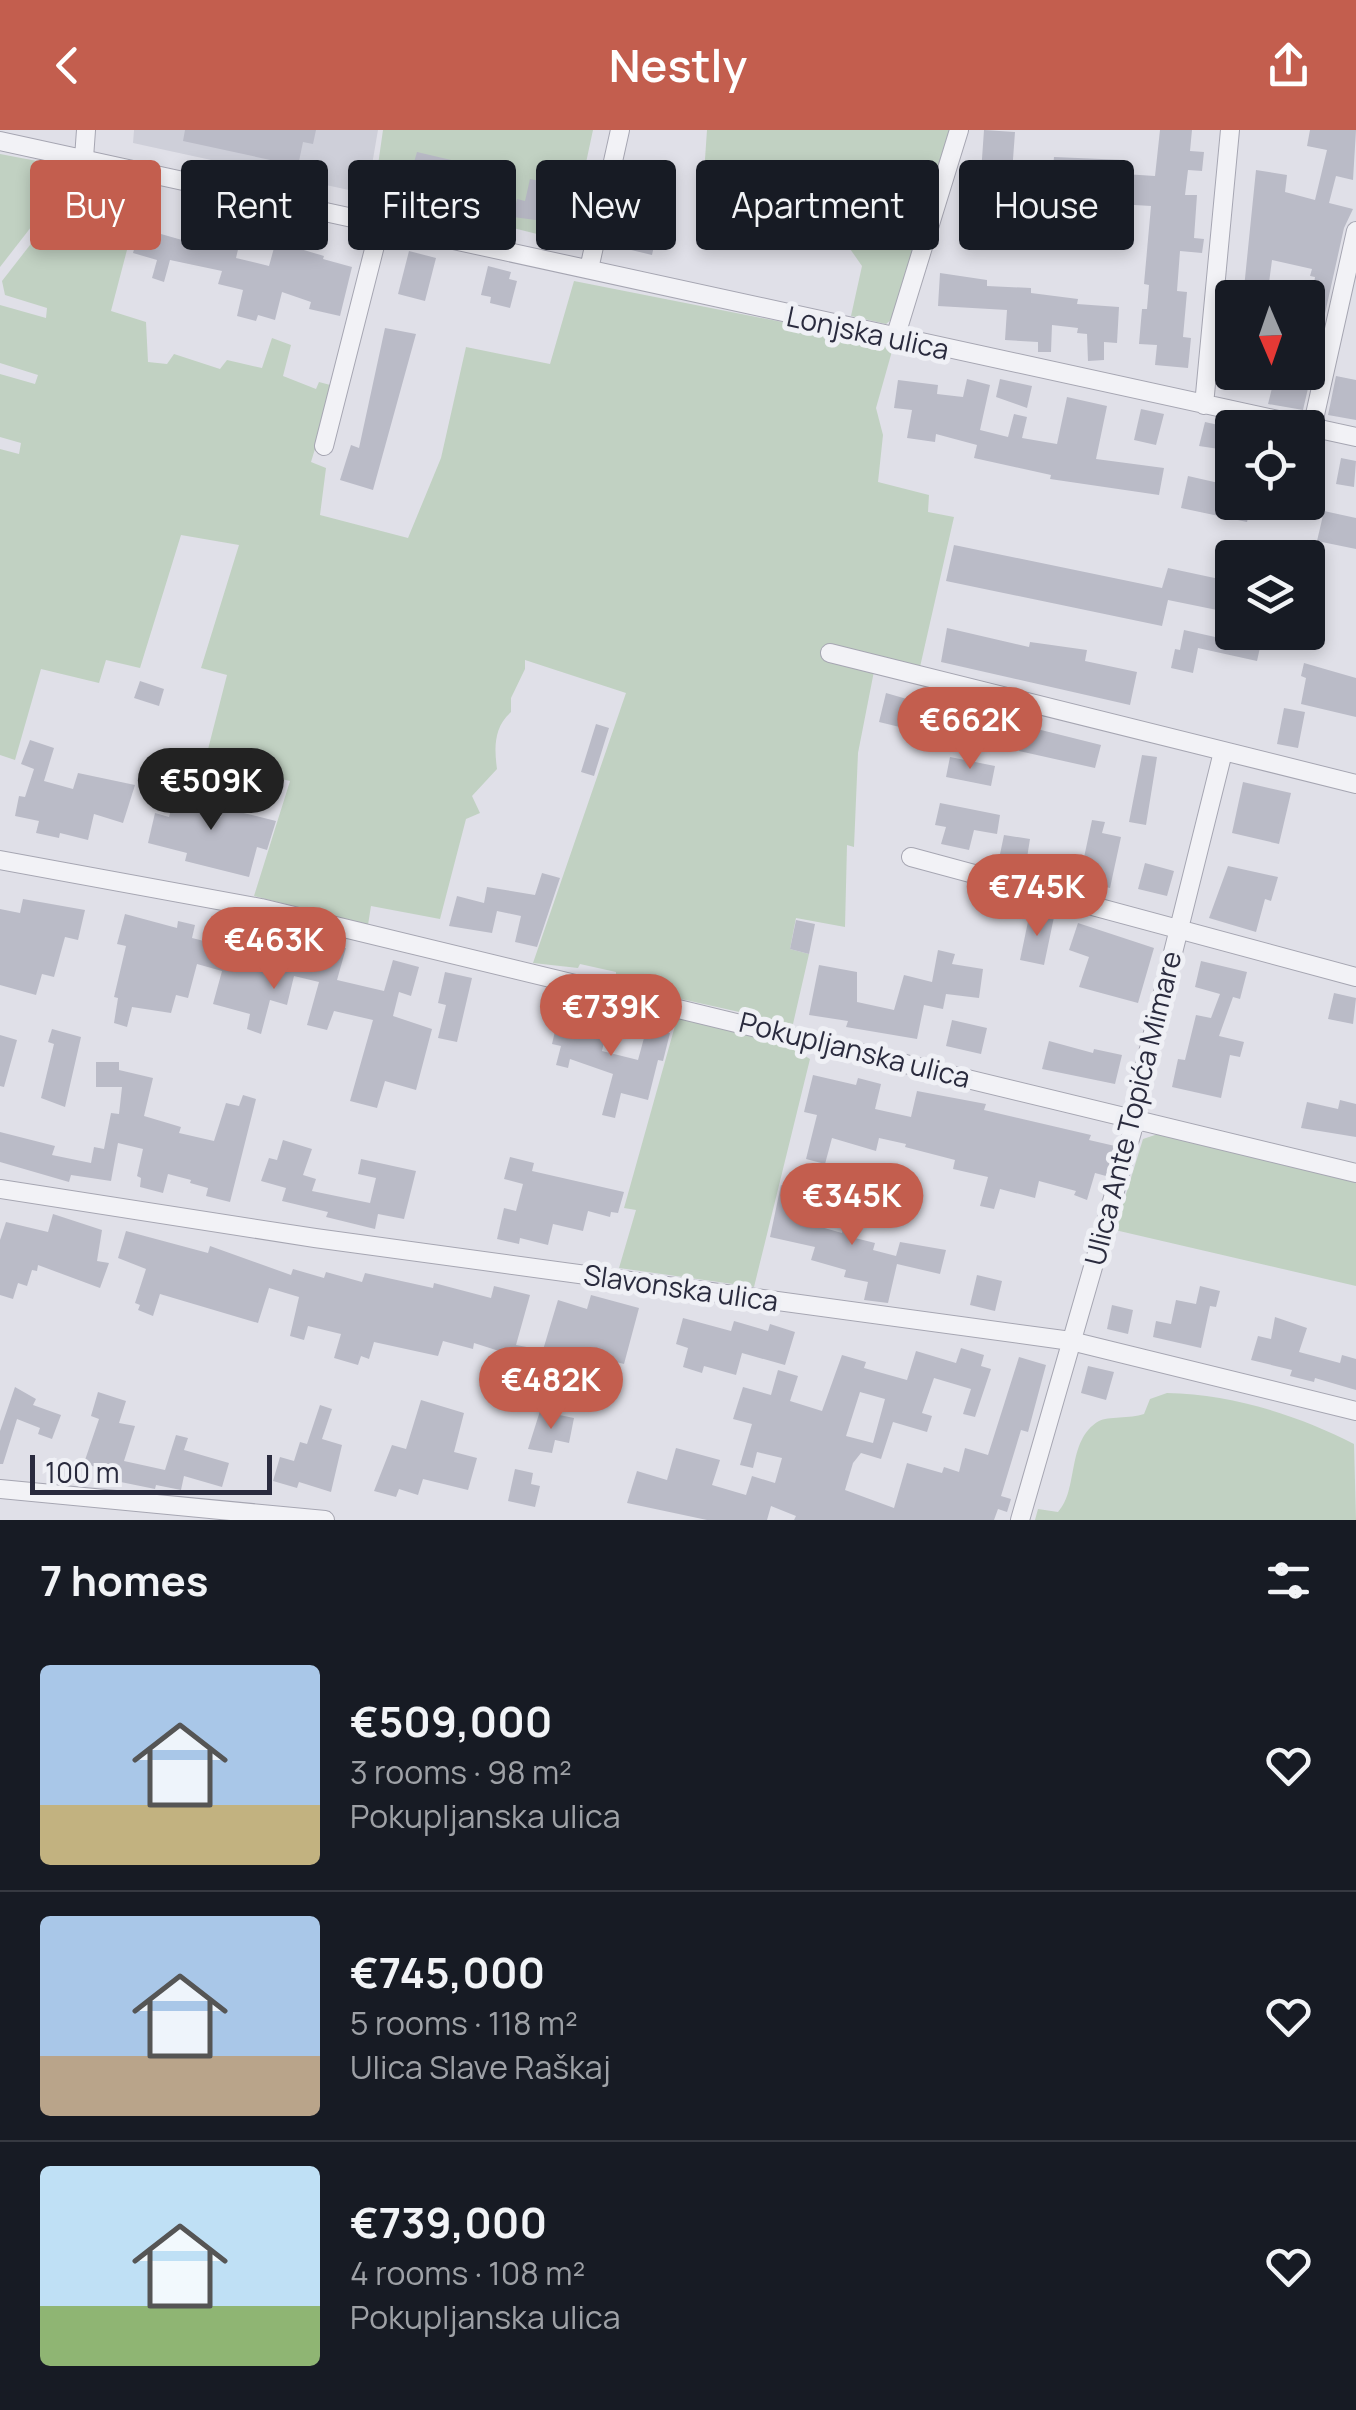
<!DOCTYPE html>
<meta charset="utf-8">
<style>
body{margin:0;font-family:Manrope,sans-serif;background:#242831;color:#f1f3f6;height:100vh;display:flex;flex-direction:column;font-size:38px;white-space:nowrap}
*{box-sizing:border-box;margin:0}
p{font-size:32px;color:#9ea1a6}
.icon{flex:none;width:55px;height:55px;fill:none;stroke:currentColor;stroke-width:2;stroke-linecap:round;stroke-linejoin:round}
.map{position:relative;height:1390px;overflow:hidden}
.sheet{display:flex;flex-direction:column;background:#171b24;flex:1}
.sheet>*{flex:none}
.banner{position:absolute;left:30px;top:30px;width:1298px;height:90px;display:flex;gap:20px}
.needle{width:65px;rotate:178deg}
.fabs{position:absolute;left:1215px;top:150px;display:grid;gap:20px}
.fabs a{display:grid;place-items:center;width:110px;height:110px;border-radius:10px;background:#171b24;box-shadow:0 5px 15px #0003;font-size:50px}
.scale{position:absolute;left:30px;bottom:25px;width:242px;box-sizing:border-box;padding-left:10px;border:5px solid #2a2b3e;border-top:0;font-size:28px;line-height:35px;white-space:nowrap;color:#2a2b3e;-webkit-text-stroke:8px #eff0f5;paint-order:stroke}
.price{position:absolute;translate:-50% -85px;padding:0 22px;border-radius:35px;background:#c35e4e;color:#fff;font-size:32px;line-height:65px;filter:drop-shadow(0 2px 5px #0008)}
.price::after{content:'';position:absolute;left:50%;top:60px;width:30px;height:22px;margin-left:-15px;background:inherit;clip-path:polygon(0 0,100% 0,50% 100%)}
.price.selected{background:#222;color:#fff}
ul{padding:0;list-style:none}
li{display:flex;align-items:center;gap:30px;height:250px;padding:0 40px}
li+li{border-top:2px solid #363941}
li span{display:grid;place-items:center;flex:none;width:280px;height:200px;border-radius:10px;color:#555}
li>.icon{margin-inline-start:auto}
span .icon{width:120px;height:120px;fill:#fffc;stroke-width:1}
li b{font-size:42px}
h2{display:flex;justify-content:space-between;align-items:center;height:120px;padding:0 40px;font-size:42px}
.tag{padding:0 35px;border-radius:10px;background:#171b24;box-shadow:0 5px 15px #0003;font-size:35px;line-height:90px}
.tag.selected{background:#c35e4e;color:#fff}
header{display:flex;justify-content:space-between;align-items:center;height:130px;padding:0 40px;background:#c35e4e;color:#fff;font-size:45px;font-weight:600}
.map>svg:first-child{display:block}
.built{fill:#cecfd9}
.green{fill:#c1d1c2}
.building{fill:#babbc7;fill-rule:evenodd}
.lines{fill:none;stroke-linecap:round;stroke-linejoin:round}
.minor-casing{stroke:#a6a6b2;stroke-width:20}
.minor{stroke:#f2f2f6;stroke-width:18}
.labels{text-anchor:middle;dominant-baseline:central;stroke-width:10;stroke-linejoin:round;paint-order:stroke}
.street-label{font-size:28px;fill:#2a2b3e;stroke:#eff0f5}
</style>
<header><svg class="icon" aria-label="back" viewBox="0 0 24 24"><path d="M15 5l-7 7 7 7"/></svg>Nestly<svg class="icon" aria-label="share" viewBox="0 0 24 24"><path d="M12 15V3M7 8l5-5 5 5M5 13v7h14v-7"/></svg></header>
<div class="map">
<svg width="1356" height="1390" viewBox="0 0 1356 1390">
<rect width="100%" height="100%" fill="#e0e0e8"/>
<path class="built" d="M 134,0 L 378,0 L 367,64 L 133,13 Z"/>
<path class="green" d="M 383,0 L 593,0 L 569,112 L 374,63 Z
M 707,0 L 950,0 L 892,189 L 886,194 L 851,186 L 862,136 L 848,116 L 701,87 Z
M 0,24 L 53,34 L 65,44 L 63,56 L 0,137 Z
M 83,43 L 144,55 L 111,181 L 146,192 L 148,232 L 167,234 L 174,224 L 220,239 L 227,230 L 262,238 L 272,208 L 291,215 L 283,246 L 316,259 L 319,252 L 334,256 L 311,332 L 326,338 L 320,385 L 408,408 L 441,328 L 466,217 L 550,234 L 574,151 L 894,214 L 876,278 L 883,305 L 878,352 L 929,365 L 928,382 L 954,387 L 920,537 L 876,531 L 858,623 L 854,717 L 847,715 L 845,797 L 796,788 L 790,819 L 809,824 L 793,894 L 672,867 L 616,847 L 616,842 L 580,834 L 578,838 L 533,833 L 626,563 L 525,530 L 525,539 L 511,568 L 511,582 C 494,597 494,617 497,639 L 472,666 L 480,683 L 466,689 L 440,789 L 371,776 L 368,795 L 254,766 L 290,651 L 205,631 L 227,545 L 201,538 L 239,415 L 181,405 L 140,538 L 106,530 L 99,553 L 41,539 L 15,630 L 0,625 L 0,319 L 19,324 L 21,313 L 0,307 L 0,244 L 35,254 L 38,245 L 0,233 L 0,175 L 46,188 L 47,178 L 5,165 L 2,151 L 58,79 L 63,79 Z
M 678,885 C 723,896 771,903 810,929 L 754,1157 L 619,1138 L 636,1080 L 624,1078 Z
M 1161,1003 L 1356,1052 L 1356,1156 L 1115,1100 L 1143,1009 Z
M 1167,1263 C 1231,1264 1298,1285 1354,1314 L 1356,1390 L 1035,1390 L 1038,1379 L 1058,1382 C 1079,1360 1066,1310 1099,1291 C 1108,1286 1130,1289 1144,1284 L 1150,1269 Z"/>
<path class="building" d="M 185,0 L 316,0 L 313,14 L 303,12 L 298,36 L 183,11 Z
M 984,0 L 1015,2 L 1012,43 L 1043,46 L 1044,37 L 1053,38 L 1054,27 L 1125,30 L 1124,44 L 1155,46 L 1160,0 L 1192,0 L 1190,21 L 1204,22 L 1202,41 L 1188,40 L 1185,65 L 1197,65 L 1194,108 L 1204,109 L 1202,123 L 1180,121 L 1177,161 L 1187,162 L 1183,207 L 1191,208 L 1188,238 L 1155,235 L 1157,215 L 1139,214 L 1142,179 L 1147,179 L 1149,155 L 1144,154 L 1151,76 L 1036,69 L 1034,97 L 995,96 L 995,104 L 964,103 L 972,43 L 981,43 Z
M 1310,0 L 1356,0 L 1353,50 L 1336,46 L 1329,73 L 1353,79 L 1344,98 L 1322,197 L 1308,195 L 1315,147 L 1310,146 L 1312,139 L 1272,130 L 1267,168 L 1243,168 L 1256,40 L 1287,45 L 1285,62 L 1315,70 L 1327,20 L 1307,16 Z
M 417,22 L 464,33 L 454,74 L 405,63 Z
M 530,49 L 574,58 L 566,94 L 513,87 L 517,69 L 525,71 Z
M 223,87 L 244,94 L 236,128 L 269,136 L 277,107 L 298,113 L 297,118 L 324,126 L 323,129 L 352,137 L 340,186 L 309,179 L 311,172 L 282,162 L 275,190 L 258,185 L 256,191 L 237,186 L 243,160 L 218,154 L 222,141 L 170,130 L 164,152 L 152,148 L 157,130 L 133,123 L 140,98 L 182,110 L 186,92 L 219,101 Z
M 630,90 L 658,97 L 652,125 L 623,118 Z
M 409,121 L 436,128 L 425,171 L 398,164 Z
M 488,136 L 511,142 L 509,149 L 517,151 L 510,178 L 490,173 L 491,167 L 481,165 Z
M 940,143 L 987,150 L 987,156 L 1031,158 L 1031,163 L 1078,169 L 1077,174 L 1119,177 L 1117,213 L 1104,212 L 1104,230 L 1088,231 L 1087,204 L 1077,203 L 1078,198 L 1052,195 L 1051,222 L 1038,222 L 1038,212 L 1005,210 L 1007,180 L 938,176 Z
M 385,198 L 416,204 L 373,360 L 340,350 L 351,315 L 359,318 Z
M 1308,240 L 1312,241 L 1303,280 L 1268,274 L 1276,242 L 1308,243 Z
M 1336,246 L 1356,250 L 1356,290 L 1328,285 Z
M 967,249 L 990,255 L 980,300 L 1008,307 L 1014,284 L 1027,287 L 1022,308 L 1057,314 L 1067,267 L 1107,276 L 1096,329 L 1164,338 L 1159,365 L 1050,349 L 1051,345 L 974,328 L 977,315 L 936,304 L 935,312 L 907,308 L 912,280 L 894,278 L 898,250 L 938,255 L 937,264 L 963,267 Z
M 1000,249 L 1032,256 L 1027,278 L 996,267 Z
M 1141,279 L 1164,284 L 1156,315 L 1134,310 Z
M 1205,292 L 1232,298 L 1232,321 L 1199,316 Z
M 1341,328 L 1356,331 L 1354,357 L 1336,354 Z
M 1188,346 L 1232,356 L 1232,372 L 1252,372 L 1247,392 L 1181,378 Z
M 1324,381 L 1356,388 L 1356,419 L 1317,411 Z
M 954,415 L 1162,458 L 1168,438 L 1224,450 L 1217,480 L 1168,470 L 1162,496 L 946,451 Z
M 947,498 L 1029,517 L 1030,512 L 1087,520 L 1085,531 L 1137,542 L 1130,575 L 941,532 Z
M 1184,500 L 1224,509 L 1226,502 L 1263,504 L 1257,531 L 1198,518 L 1193,543 L 1171,538 L 1175,519 L 1180,520 Z
M 1304,533 L 1356,548 L 1356,587 L 1301,574 L 1306,548 L 1301,546 Z
M 140,551 L 164,559 L 159,576 L 134,568 Z
M 886,563 L 952,582 L 945,608 L 879,592 Z
M 1284,578 L 1305,582 L 1298,618 L 1277,614 Z
M 596,594 L 609,598 L 594,646 L 581,642 Z
M 1025,596 L 1101,615 L 1095,638 L 1019,621 Z
M 30,610 L 54,618 L 44,651 L 73,659 L 78,643 L 135,655 L 123,693 L 94,684 L 88,710 L 60,703 L 59,708 L 36,703 L 39,691 L 15,686 L 19,666 L 25,667 L 34,639 L 21,634 Z
M 1142,625 L 1157,627 L 1146,695 L 1129,692 Z
M 950,627 L 995,636 L 991,656 L 946,647 Z
M 181,643 L 201,647 L 192,681 L 221,687 L 223,678 L 276,691 L 267,720 L 257,717 L 249,747 L 185,731 L 187,723 L 148,713 L 155,683 L 169,687 Z
M 1243,652 L 1291,663 L 1279,714 L 1232,703 Z
M 940,673 L 1000,685 L 997,704 L 974,700 L 969,720 L 941,714 L 946,697 L 935,695 Z
M 1092,690 L 1105,692 L 1102,703 L 1121,707 L 1110,758 L 1079,751 Z
M 1004,705 L 1030,709 L 1026,734 L 999,729 Z
M 1145,733 L 1174,741 L 1167,766 L 1138,759 Z
M 1228,736 L 1278,747 L 1271,771 L 1265,769 L 1256,802 L 1209,788 Z
M 542,743 L 560,748 L 537,817 L 515,812 L 521,786 L 497,781 L 492,803 L 449,796 L 457,766 L 484,773 L 487,757 L 535,765 Z
M 23,769 L 85,780 L 78,810 L 65,807 L 54,847 L 42,844 L 36,865 L 0,855 L 0,779 L 20,783 Z
M 1030,782 L 1054,787 L 1044,835 L 1020,830 Z
M 125,784 L 177,798 L 178,791 L 195,795 L 192,808 L 236,819 L 239,806 L 262,812 L 260,818 L 288,825 L 294,804 L 346,818 L 337,850 L 384,861 L 393,830 L 419,837 L 411,866 L 399,862 L 393,886 L 432,899 L 416,960 L 385,951 L 377,978 L 350,971 L 373,890 L 334,881 L 327,900 L 307,895 L 319,852 L 294,846 L 287,875 L 270,870 L 261,904 L 247,899 L 250,884 L 213,874 L 222,841 L 197,834 L 188,868 L 176,865 L 171,883 L 132,877 L 127,897 L 114,893 L 118,868 L 114,867 L 126,816 L 117,814 Z
M 796,790 L 815,794 L 809,824 L 790,819 Z
M 1078,793 L 1154,818 L 1138,873 L 1079,857 L 1089,827 L 1069,820 Z
M 938,820 L 955,824 L 952,834 L 983,839 L 979,868 L 946,864 L 943,879 L 924,875 L 917,909 L 846,897 L 848,891 L 809,885 L 819,835 L 857,842 L 857,872 L 894,880 L 904,845 L 932,852 Z
M 1201,831 L 1247,842 L 1240,869 L 1233,867 L 1219,906 L 1244,912 L 1240,927 L 1230,925 L 1221,968 L 1172,957 L 1178,929 L 1185,930 L 1196,885 L 1211,888 L 1220,864 L 1195,857 Z
M 445,842 L 472,848 L 457,912 L 438,908 L 446,875 L 438,873 Z
M 1334,863 L 1356,868 L 1353,894 L 1328,889 Z
M 559,884 L 607,899 L 602,921 L 638,930 L 647,897 L 670,903 L 663,931 L 658,930 L 648,970 L 621,963 L 615,988 L 602,985 L 613,944 L 570,929 L 568,938 L 556,935 L 561,916 L 552,914 Z
M 952,890 L 987,898 L 981,924 L 946,916 Z
M 52,899 L 81,907 L 65,977 L 41,968 L 54,914 L 48,912 Z
M 0,905 L 17,910 L 4,957 L 0,956 Z
M 1049,911 L 1093,923 L 1094,919 L 1122,925 L 1115,954 L 1042,939 Z
M 96,932 L 119,932 L 119,940 L 153,948 L 144,986 L 181,997 L 179,1003 L 214,1011 L 226,973 L 239,976 L 243,965 L 256,969 L 230,1072 L 206,1066 L 208,1058 L 190,1053 L 191,1050 L 168,1044 L 163,1063 L 140,1057 L 141,1048 L 137,1046 L 143,1019 L 118,1013 L 111,1051 L 71,1045 L 69,1052 L 0,1032 L 0,1002 L 55,1016 L 52,1025 L 91,1033 L 94,1017 L 104,1019 L 111,983 L 119,984 L 122,957 L 96,957 Z
M 813,945 L 856,955 L 858,948 L 881,954 L 875,979 L 911,987 L 917,961 L 986,974 L 984,980 L 1091,1005 L 1089,1010 L 1115,1016 L 1106,1046 L 1095,1043 L 1087,1070 L 1074,1065 L 1076,1061 L 1039,1051 L 1035,1068 L 1000,1059 L 994,1079 L 980,1076 L 988,1047 L 953,1039 L 955,1030 L 905,1017 L 906,1014 L 879,1008 L 876,1021 L 832,1008 L 825,1034 L 806,1029 L 817,985 L 804,982 Z
M 1340,970 L 1356,974 L 1356,1007 L 1301,998 L 1307,972 L 1338,979 Z
M 283,1010 L 312,1019 L 303,1045 L 316,1049 L 312,1061 L 370,1073 L 376,1048 L 358,1044 L 361,1029 L 416,1041 L 404,1089 L 378,1084 L 375,1099 L 326,1087 L 328,1082 L 282,1071 L 286,1058 L 261,1051 L 269,1028 L 277,1030 Z
M 510,1027 L 534,1033 L 532,1041 L 624,1062 L 618,1083 L 611,1082 L 610,1087 L 588,1081 L 583,1101 L 553,1094 L 548,1115 L 520,1108 L 519,1114 L 497,1109 L 504,1078 L 516,1081 L 523,1054 L 504,1049 Z
M 781,1055 L 794,1058 L 789,1082 L 809,1086 L 807,1093 L 842,1103 L 850,1068 L 864,1071 L 855,1108 L 875,1113 L 873,1120 L 896,1126 L 900,1112 L 946,1120 L 940,1144 L 897,1134 L 888,1173 L 864,1170 L 868,1152 L 844,1147 L 846,1140 L 811,1130 L 815,1117 L 770,1107 Z
M 53,1084 L 102,1100 L 97,1131 L 109,1133 L 100,1158 L 38,1135 L 37,1141 L 32,1140 L 27,1156 L 18,1153 L 13,1169 L 0,1165 L 0,1110 L 6,1092 L 48,1102 Z
M 126,1101 L 208,1123 L 210,1116 L 291,1145 L 293,1139 L 324,1148 L 326,1142 L 362,1152 L 365,1143 L 433,1158 L 434,1153 L 491,1168 L 494,1156 L 530,1165 L 516,1215 L 543,1220 L 558,1170 L 587,1179 L 591,1165 L 639,1178 L 624,1234 L 596,1227 L 594,1240 L 571,1236 L 567,1254 L 533,1247 L 536,1233 L 474,1213 L 473,1219 L 443,1211 L 438,1226 L 374,1212 L 369,1229 L 361,1226 L 358,1235 L 334,1228 L 341,1204 L 308,1196 L 304,1210 L 290,1206 L 299,1167 L 269,1158 L 258,1193 L 160,1164 L 153,1186 L 138,1180 L 140,1175 L 135,1173 L 146,1139 L 118,1128 Z
M 977,1145 L 1002,1151 L 995,1181 L 970,1175 Z
M 1200,1156 L 1220,1161 L 1216,1177 L 1210,1176 L 1201,1218 L 1153,1207 L 1156,1191 L 1171,1194 L 1176,1170 L 1196,1174 Z
M 1112,1175 L 1133,1180 L 1128,1204 L 1107,1199 Z
M 1275,1187 L 1307,1198 L 1299,1222 L 1340,1233 L 1342,1225 L 1356,1229 L 1356,1260 L 1315,1248 L 1314,1252 L 1290,1246 L 1292,1240 L 1251,1230 L 1258,1206 L 1271,1209 Z
M 683,1188 L 731,1201 L 734,1191 L 768,1201 L 770,1194 L 795,1202 L 785,1235 L 742,1223 L 736,1245 L 704,1236 L 702,1243 L 683,1237 L 688,1218 L 676,1214 Z
M 961,1218 L 984,1225 L 981,1236 L 991,1239 L 975,1287 L 963,1284 L 971,1259 L 934,1248 L 922,1283 L 932,1286 L 927,1302 L 893,1292 L 881,1329 L 861,1323 L 853,1333 L 845,1360 L 894,1378 L 907,1333 L 942,1343 L 944,1337 L 959,1342 L 965,1318 L 988,1325 L 1019,1227 L 1046,1235 L 1028,1302 L 1021,1300 L 1001,1366 L 1011,1369 L 1007,1382 L 998,1379 L 994,1390 L 794,1390 L 796,1386 L 771,1376 L 767,1390 L 707,1390 L 627,1373 L 637,1341 L 667,1350 L 676,1318 L 720,1330 L 712,1355 L 746,1365 L 752,1346 L 775,1353 L 782,1328 L 757,1322 L 753,1338 L 740,1335 L 752,1294 L 733,1289 L 743,1257 L 771,1265 L 778,1240 L 798,1246 L 790,1271 L 822,1281 L 842,1225 L 866,1232 L 864,1238 L 907,1250 L 916,1221 L 956,1233 ZM 860,1262 L 885,1269 L 873,1313 L 846,1306 Z
M 1088,1236 L 1114,1242 L 1106,1270 L 1081,1263 Z
M 15,1257 L 36,1269 L 33,1275 L 61,1285 L 52,1309 L 38,1304 L 40,1298 L 17,1289 L 3,1334 L 0,1334 L 0,1301 Z
M 98,1262 L 126,1271 L 119,1293 L 135,1296 L 124,1331 L 165,1340 L 176,1305 L 188,1308 L 184,1320 L 229,1333 L 222,1357 L 184,1346 L 181,1360 L 156,1355 L 155,1359 L 101,1348 L 104,1340 L 84,1333 L 99,1289 L 91,1286 Z
M 421,1270 L 464,1283 L 454,1322 L 477,1328 L 468,1360 L 423,1349 L 418,1365 L 399,1359 L 396,1367 L 374,1361 L 392,1315 L 406,1319 Z
M 320,1275 L 332,1279 L 322,1309 L 342,1315 L 331,1362 L 299,1352 L 297,1358 L 273,1351 L 280,1327 L 294,1331 L 300,1312 L 307,1314 Z
M 540,1281 L 574,1288 L 569,1313 L 555,1310 L 552,1323 L 528,1319 Z
M 515,1339 L 533,1343 L 531,1354 L 540,1356 L 535,1377 L 508,1371 Z"/>
<g class="lines">
<defs>
<path id="minor" d="M 0,11 L 1356,307
M 84,28 L 86,0
M 589,139 L 620,0
M 895,208 L 959,0
M 1204,275 L 1230,0
M 1312,298 L 1356,101
M 324,316 L 381,92
M 830,523 L 1356,654
M 911,727 L 1356,847
M 0,730 L 261,778 L 1356,1043
M 0,1059 L 315,1108 L 1071,1211 L 1356,1281
M 0,1359 L 325,1390
M 1020,1390 L 1132,1002 L 1138,963 L 1223,622"/>
</defs>
<use href="#minor" class="minor-casing"/>
<use href="#minor" class="minor"/>
</g>
<g class="labels">
<g class="street-label">
<text transform="translate(868 202) rotate(12)">Lonjska ulica</text>
<text transform="translate(855 919) rotate(14)">Pokupljanska ulica</text>
<text transform="translate(1132 978) rotate(-76)">Ulica Ante Topića Mimare</text>
<text transform="translate(681 1157) rotate(8)">Slavonska ulica</text>
</g>
</g>
</svg>
<div class="fabs">
<a><svg class="needle" viewBox="-14 -14 28 28"><path d="M0-13l5 13h-10z" fill="#e53935"/><path d="M0 13l5-13h-10z" fill="#9ea1a6"/></svg></a>
<a><svg class="icon" aria-label="locate" viewBox="0 0 24 24"><circle cx="12" cy="12" r="6"/><path d="M12 2v4M12 18v4M2 12h4M18 12h4"/></svg></a>
<a><svg class="icon" aria-label="layers" viewBox="0 0 24 24"><path d="M12 4l9 5-9 5-9-5zM3 14l9 5 9-5"/></svg></a>
</div>
<div class="scale">100 m</div>
<b class="price" style="left:970px;top:642px">€662K</b>
<b class="price selected" style="left:211px;top:703px">€509K</b>
<b class="price" style="left:1037px;top:809px">€745K</b>
<b class="price" style="left:274px;top:862px">€463K</b>
<b class="price" style="left:611px;top:929px">€739K</b>
<b class="price" style="left:852px;top:1118px">€345K</b>
<b class="price" style="left:551px;top:1302px">€482K</b>
<div class="banner">
<a class="tag selected">Buy</a>
<a class="tag">Rent</a>
<a class="tag">Filters</a>
<a class="tag">New</a>
<a class="tag">Apartment</a>
<a class="tag">House</a>
</div>
</div>
<section class="sheet">
<h2>7 homes<svg class="icon" aria-label="filters" viewBox="0 0 24 24"><path d="M4 7h16M4 17h16"/><circle cx="9" cy="7" r="2"/><circle cx="15" cy="17" r="2"/></svg></h2>
<ul>
<li><span style="background:linear-gradient(#a9c7e8 70%,#c2b280 0)"><svg class="icon" aria-label="home" viewBox="0 0 24 24"><path d="M3 11l9-7 9 7M6 9v11h12V9"/></svg></span><div><b>€509,000</b><p>3 rooms · 98 m²</p><p>Pokupljanska ulica</p></div><svg class="icon" aria-label="heart" viewBox="0 0 24 24"><path d="M12 20l-8-8c-3-5 5-10 8-4 3-6 11-1 8 4z"/></svg></li>
<li><span style="background:linear-gradient(#a9c7e8 70%,#b9a48a 0)"><svg class="icon" aria-label="home" viewBox="0 0 24 24"><path d="M3 11l9-7 9 7M6 9v11h12V9"/></svg></span><div><b>€745,000</b><p>5 rooms · 118 m²</p><p>Ulica Slave Raškaj</p></div><svg class="icon" aria-label="heart" viewBox="0 0 24 24"><path d="M12 20l-8-8c-3-5 5-10 8-4 3-6 11-1 8 4z"/></svg></li>
<li><span style="background:linear-gradient(#bfe0f5 70%,#8fb573 0)"><svg class="icon" aria-label="home" viewBox="0 0 24 24"><path d="M3 11l9-7 9 7M6 9v11h12V9"/></svg></span><div><b>€739,000</b><p>4 rooms · 108 m²</p><p>Pokupljanska ulica</p></div><svg class="icon" aria-label="heart" viewBox="0 0 24 24"><path d="M12 20l-8-8c-3-5 5-10 8-4 3-6 11-1 8 4z"/></svg></li>
</ul>
</section>
